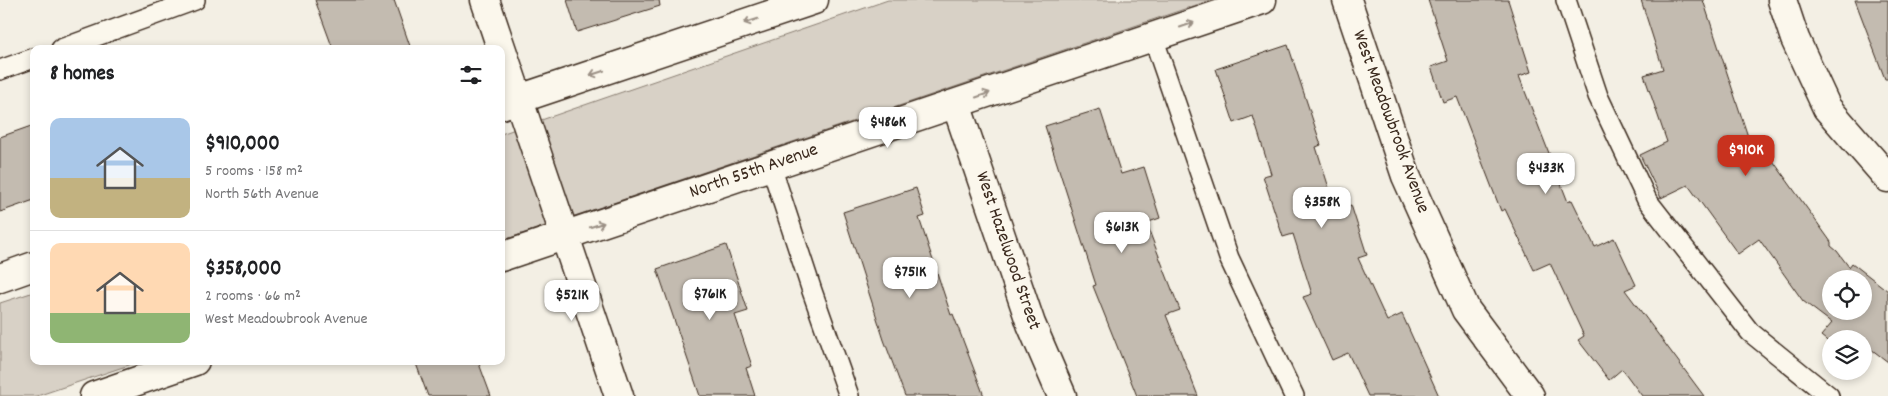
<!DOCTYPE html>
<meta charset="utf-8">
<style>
body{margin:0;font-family:Dekko,sans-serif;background:#f2f2f2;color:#202124;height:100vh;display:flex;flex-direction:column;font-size:19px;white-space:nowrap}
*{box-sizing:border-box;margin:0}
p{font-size:16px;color:#757577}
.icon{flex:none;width:28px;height:28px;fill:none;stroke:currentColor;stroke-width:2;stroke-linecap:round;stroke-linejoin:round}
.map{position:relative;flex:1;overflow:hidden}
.sheet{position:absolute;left:30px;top:45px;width:475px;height:320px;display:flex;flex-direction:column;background:#fff;border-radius:10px;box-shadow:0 2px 8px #0003}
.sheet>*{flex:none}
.fabs{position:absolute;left:1822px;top:270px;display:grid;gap:10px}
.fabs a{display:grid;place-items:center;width:50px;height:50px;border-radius:50%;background:#fff;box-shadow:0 2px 8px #0003;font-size:25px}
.price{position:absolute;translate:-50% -42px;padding:0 11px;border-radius:10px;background:#fff;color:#222;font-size:16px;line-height:32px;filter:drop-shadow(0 1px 2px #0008)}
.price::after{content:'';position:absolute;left:50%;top:30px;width:15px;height:11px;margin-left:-8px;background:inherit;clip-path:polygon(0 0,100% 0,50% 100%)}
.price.current{background:#c8321e;color:#fff}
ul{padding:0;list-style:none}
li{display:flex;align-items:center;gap:15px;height:125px;padding:0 20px}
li+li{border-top:1px solid #e0e0e0}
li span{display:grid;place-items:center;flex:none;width:140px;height:100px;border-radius:10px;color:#555}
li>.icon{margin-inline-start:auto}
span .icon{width:60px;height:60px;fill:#fffc;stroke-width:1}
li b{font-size:21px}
h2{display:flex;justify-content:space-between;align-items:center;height:60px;padding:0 20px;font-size:21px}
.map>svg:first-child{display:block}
.green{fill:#d8d1c6;stroke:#8a7e72}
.building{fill:#c3bbb0;stroke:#3b2a1e;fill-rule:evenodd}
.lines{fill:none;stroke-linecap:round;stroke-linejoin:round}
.service-casing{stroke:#3b2a1e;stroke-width:22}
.minor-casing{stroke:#3b2a1e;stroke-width:31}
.tertiary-casing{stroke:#3b2a1e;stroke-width:31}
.service{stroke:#fbf7ec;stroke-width:19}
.minor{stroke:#fbf7ec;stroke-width:28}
.tertiary{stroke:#fbf7ec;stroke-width:28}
.oneway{stroke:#9b9085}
.labels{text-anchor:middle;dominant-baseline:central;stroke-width:4;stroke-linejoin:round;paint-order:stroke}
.street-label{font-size:19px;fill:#3b2a1e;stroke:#fbf7ec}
</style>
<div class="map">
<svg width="1888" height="396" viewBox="0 0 1888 396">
<rect width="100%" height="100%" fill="#f3efe4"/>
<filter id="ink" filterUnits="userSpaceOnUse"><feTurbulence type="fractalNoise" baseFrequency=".02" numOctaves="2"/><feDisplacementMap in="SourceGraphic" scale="10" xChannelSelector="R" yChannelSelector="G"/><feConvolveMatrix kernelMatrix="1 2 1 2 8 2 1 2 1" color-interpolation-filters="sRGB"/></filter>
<g filter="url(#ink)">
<path class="green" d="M 888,0 L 1211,0 L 501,241 L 501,134 Z
M 34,292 L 34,361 L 141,361 L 37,396 L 0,396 L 0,303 Z"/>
<path class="building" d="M 315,0 L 394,0 L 411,49 L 333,49 Z
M 567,0 L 659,0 L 660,6 L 577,32 Z
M 1428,0 L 1508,0 L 1531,72 L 1519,76 L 1568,202 L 1572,200 L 1595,247 L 1614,238 L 1636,285 L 1625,290 L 1704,396 L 1642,396 L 1622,369 L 1609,380 L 1578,340 L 1584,336 L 1550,263 L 1534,270 L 1505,209 L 1501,211 L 1457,97 L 1443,102 L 1431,67 L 1448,61 Z
M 1641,0 L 1703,0 L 1758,167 L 1771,158 L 1831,242 L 1831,246 L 1837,251 L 1849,267 L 1852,263 L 1888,291 L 1888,362 L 1867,346 L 1864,350 L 1864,339 L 1831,339 L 1831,344 L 1821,336 L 1832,323 L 1803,301 L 1759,239 L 1738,254 L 1688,185 L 1661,198 L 1640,155 L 1667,142 L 1644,75 L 1663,69 ZM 1831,279 L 1864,279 L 1864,311 L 1831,311 Z
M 1855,0 L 1888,0 L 1888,79 L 1885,79 Z
M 1288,45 L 1321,145 L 1316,147 L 1336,210 L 1351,205 L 1367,255 L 1358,258 L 1387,321 L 1402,314 L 1439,396 L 1368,396 L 1348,353 L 1332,360 L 1303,297 L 1312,294 L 1293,234 L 1283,237 L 1263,176 L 1271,174 L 1253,116 L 1234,123 L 1216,69 Z
M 1100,109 L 1121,174 L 1144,167 L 1160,218 L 1146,223 L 1180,310 L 1166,315 L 1198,396 L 1137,396 L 1093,286 L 1096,285 L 1045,126 Z
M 34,125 L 34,200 L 0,212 L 0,137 Z
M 916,188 L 925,216 L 919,218 L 951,315 L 953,314 L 984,396 L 905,396 L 884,340 L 843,212 Z
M 726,245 L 748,311 L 735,315 L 752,366 L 746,368 L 755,396 L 700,396 L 657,269 Z
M 415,361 L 478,361 L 491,396 L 428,396 Z"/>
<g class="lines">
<defs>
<path id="service" d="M 1566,0 L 1598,96 L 1647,200 L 1750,332 L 1829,396
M 1153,37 L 1229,258 L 1294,396
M 61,49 L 195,0
M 0,70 L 34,58
M 771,166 L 812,291 L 849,396"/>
<path id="minor" d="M 485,0 L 619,396
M 1347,0 L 1406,176 L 1466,310 L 1530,396
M 1782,0 L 1795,39 L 1827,108 L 1888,178
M 956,104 L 1031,324 L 1062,396"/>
<path id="tertiary" d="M 501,105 L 814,0
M 501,257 L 1262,0
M 0,278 L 34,266
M 94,396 L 195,361"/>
</defs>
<use href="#service" class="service-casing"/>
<use href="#minor" class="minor-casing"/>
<use href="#tertiary" class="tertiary-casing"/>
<use href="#service" class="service"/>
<use href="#minor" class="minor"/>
<use href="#tertiary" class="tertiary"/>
</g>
<defs><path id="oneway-shaft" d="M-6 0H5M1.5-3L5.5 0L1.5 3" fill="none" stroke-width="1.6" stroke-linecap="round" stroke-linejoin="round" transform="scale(1.25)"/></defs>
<g class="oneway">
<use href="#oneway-shaft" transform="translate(751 21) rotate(162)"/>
<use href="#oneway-shaft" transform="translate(1187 25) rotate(-19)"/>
<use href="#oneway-shaft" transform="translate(597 73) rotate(162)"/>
<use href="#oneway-shaft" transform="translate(983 95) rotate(-19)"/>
<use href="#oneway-shaft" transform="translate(597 225) rotate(-18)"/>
</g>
</g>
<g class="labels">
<g class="street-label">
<text transform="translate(1390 122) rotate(70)">West Meadowbrook Avenue</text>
<text transform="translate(754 172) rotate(-19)">North 55th Avenue</text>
<text transform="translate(1007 251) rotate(71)">West Hazelwood Street</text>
</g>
</g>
</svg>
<div class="fabs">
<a><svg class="icon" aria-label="locate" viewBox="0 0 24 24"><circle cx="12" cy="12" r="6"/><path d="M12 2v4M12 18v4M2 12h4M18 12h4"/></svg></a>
<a><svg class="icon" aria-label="layers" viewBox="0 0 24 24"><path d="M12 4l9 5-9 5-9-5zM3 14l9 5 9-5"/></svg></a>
</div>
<b class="price" style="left:888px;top:149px">$486K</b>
<b class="price current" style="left:1746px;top:177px">$910K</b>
<b class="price" style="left:1546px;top:195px">$433K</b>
<b class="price" style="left:1322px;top:229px">$358K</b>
<b class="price" style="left:1122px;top:254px">$613K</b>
<b class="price" style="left:910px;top:299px">$751K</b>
<b class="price" style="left:710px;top:321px">$761K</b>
<b class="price" style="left:572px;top:322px">$521K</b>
<section class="sheet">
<h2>8 homes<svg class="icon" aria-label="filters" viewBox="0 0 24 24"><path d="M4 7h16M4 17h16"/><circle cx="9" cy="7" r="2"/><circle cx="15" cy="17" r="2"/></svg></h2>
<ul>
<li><span style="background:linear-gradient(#a9c7e8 60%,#c2b280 0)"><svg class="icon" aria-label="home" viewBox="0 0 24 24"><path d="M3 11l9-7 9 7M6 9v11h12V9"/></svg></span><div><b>$910,000</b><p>5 rooms · 158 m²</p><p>North 56th Avenue</p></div></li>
<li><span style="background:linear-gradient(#ffd9b3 70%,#8fb573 0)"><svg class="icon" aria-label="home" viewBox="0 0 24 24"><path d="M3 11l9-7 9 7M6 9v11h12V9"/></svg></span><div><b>$358,000</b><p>2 rooms · 66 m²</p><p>West Meadowbrook Avenue</p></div></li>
</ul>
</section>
</div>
